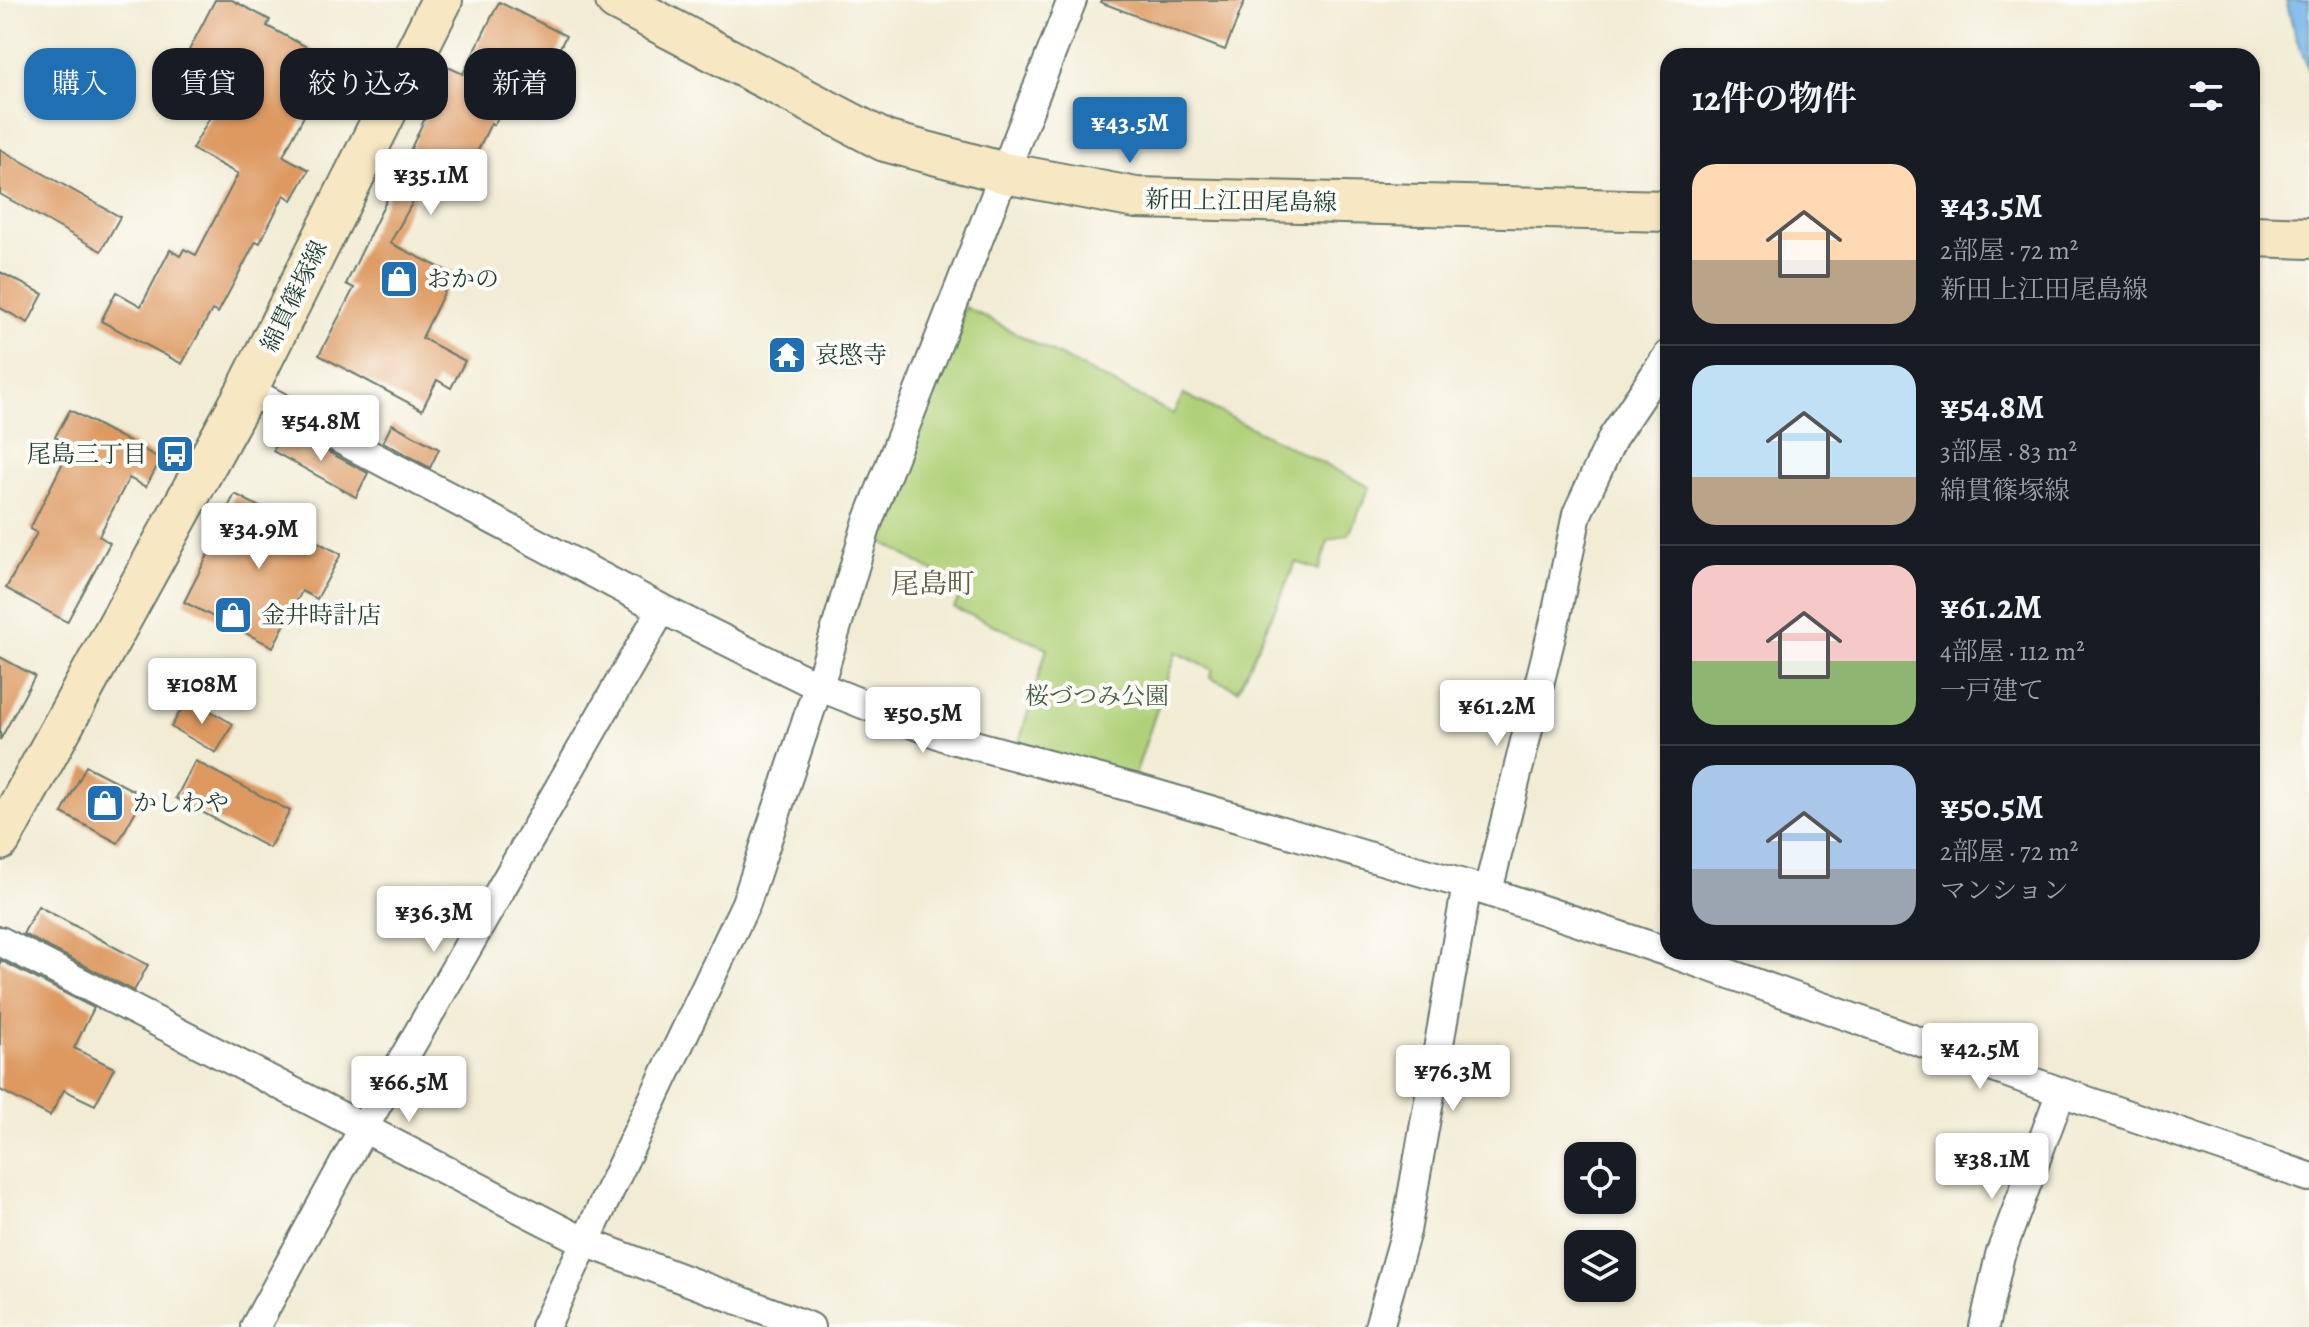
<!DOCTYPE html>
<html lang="ja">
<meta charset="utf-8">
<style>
body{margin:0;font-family:Alegreya,"Noto Serif JP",serif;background:#242831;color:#f1f3f6;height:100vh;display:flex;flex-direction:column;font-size:30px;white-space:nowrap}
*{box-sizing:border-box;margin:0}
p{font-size:26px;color:#9ea1a6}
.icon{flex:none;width:44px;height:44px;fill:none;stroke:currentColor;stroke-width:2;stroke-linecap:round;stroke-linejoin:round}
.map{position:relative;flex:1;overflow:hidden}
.panel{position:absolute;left:1660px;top:48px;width:600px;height:912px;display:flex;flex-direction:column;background:#171b24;border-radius:24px;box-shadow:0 2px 6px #0004}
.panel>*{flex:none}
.banner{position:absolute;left:24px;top:48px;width:760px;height:72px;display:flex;gap:16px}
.buttons{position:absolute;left:1564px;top:1142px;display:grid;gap:16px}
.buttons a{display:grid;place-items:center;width:72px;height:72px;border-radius:16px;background:#171b24;box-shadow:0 2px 6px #0004;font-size:40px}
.price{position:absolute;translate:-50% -68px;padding:0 18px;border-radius:8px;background:#fff;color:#222;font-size:26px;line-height:52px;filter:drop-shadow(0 2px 4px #0008)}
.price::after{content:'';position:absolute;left:50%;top:48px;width:24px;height:18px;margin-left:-12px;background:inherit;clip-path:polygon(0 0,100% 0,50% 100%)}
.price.active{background:#1f6fb2;color:#fff}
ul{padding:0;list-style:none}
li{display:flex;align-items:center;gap:24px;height:200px;padding:0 32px}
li+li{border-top:2px solid #363941}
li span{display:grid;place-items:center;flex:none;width:224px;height:160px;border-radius:24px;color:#555}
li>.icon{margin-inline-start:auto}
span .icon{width:96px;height:96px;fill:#fffc;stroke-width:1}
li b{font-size:34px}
h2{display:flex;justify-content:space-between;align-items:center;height:96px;padding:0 32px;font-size:34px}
.chip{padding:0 28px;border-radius:24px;background:#171b24;box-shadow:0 2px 6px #0004;font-size:28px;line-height:72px}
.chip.active{background:#1f6fb2;color:#fff}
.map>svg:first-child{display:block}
.green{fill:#b0d179;stroke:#688756;stroke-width:2}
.water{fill:#75b5e9;stroke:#4a798e;stroke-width:2}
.building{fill:#dd9961}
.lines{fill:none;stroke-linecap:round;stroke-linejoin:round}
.street-casing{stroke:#697a6c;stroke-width:32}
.secondary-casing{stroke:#697a6c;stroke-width:44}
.street{stroke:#fff;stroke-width:28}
.secondary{stroke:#f7e8c3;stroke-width:40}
.labels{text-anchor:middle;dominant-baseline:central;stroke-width:8;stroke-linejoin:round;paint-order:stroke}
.street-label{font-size:24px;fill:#1f3d34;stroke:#fdfcf7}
.poi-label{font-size:24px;fill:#1f3d34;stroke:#fdfcf7;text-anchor:start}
.park-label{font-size:24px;fill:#436245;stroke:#fdfcf7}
.quarter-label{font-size:28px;fill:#625d44;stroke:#fdfcf7}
</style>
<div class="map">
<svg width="2309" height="1327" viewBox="0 0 2309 1327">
<rect width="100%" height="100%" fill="#fdfcf7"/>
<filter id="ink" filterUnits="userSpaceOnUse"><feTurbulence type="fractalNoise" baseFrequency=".0125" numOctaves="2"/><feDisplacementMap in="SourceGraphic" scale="16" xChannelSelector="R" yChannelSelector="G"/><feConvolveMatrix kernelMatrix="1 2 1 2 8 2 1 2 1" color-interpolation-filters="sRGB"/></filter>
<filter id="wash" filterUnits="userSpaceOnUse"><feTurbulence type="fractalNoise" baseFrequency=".006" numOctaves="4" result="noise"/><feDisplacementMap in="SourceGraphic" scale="32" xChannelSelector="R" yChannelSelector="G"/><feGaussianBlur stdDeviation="1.8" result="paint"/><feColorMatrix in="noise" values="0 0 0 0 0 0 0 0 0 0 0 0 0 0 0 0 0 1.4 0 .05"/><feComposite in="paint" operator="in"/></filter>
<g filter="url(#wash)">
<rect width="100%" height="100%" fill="#f2ecd5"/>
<path class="green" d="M 965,307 L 1173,414 L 1184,394 L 1370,487 L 1349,534 L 1328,541 L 1319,570 L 1296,562 L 1238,690 L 1210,677 L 1213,670 L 1176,652 L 1131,787 L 1015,756 L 1047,648 L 954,608 L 963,589 L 876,538 Z"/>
<path class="water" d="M 2286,0 L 2309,0 L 2309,71 L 2295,35 Z"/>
<g id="blocks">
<path class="building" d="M 215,0 L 232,0 L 270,20 L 267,26 L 333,61 L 283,156 L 309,170 L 292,200 L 284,195 L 260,243 L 256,241 L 218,313 L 212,310 L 182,364 L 101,321 L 116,292 L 141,306 L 170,250 L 180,256 L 184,249 L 196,255 L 238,174 L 192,149 L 217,105 L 194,94 L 207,69 L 185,58 Z
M 1101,0 L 1245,0 L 1225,50 L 1100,2 Z
M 499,2 L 566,36 L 540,86 L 520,76 L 494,125 L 491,123 L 466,175 L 436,160 L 390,243 L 453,274 L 422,338 L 465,361 L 451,388 L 437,380 L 422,410 L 319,355 L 354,288 L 346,284 L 389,195 L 386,193 L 409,153 L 448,67 L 463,74 Z
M 0,149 L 120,217 L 101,251 L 0,194 Z
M 0,272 L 43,294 L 28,323 L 0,308 Z
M 70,410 L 161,459 L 146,487 L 129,478 L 99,536 L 110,543 L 67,622 L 6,588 L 37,533 L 30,529 L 71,446 L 55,437 Z
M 392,424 L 439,449 L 430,468 L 383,442 Z
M 285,429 L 368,473 L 356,497 L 273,451 Z
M 235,494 L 288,522 L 286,526 L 341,554 L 317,599 L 302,591 L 273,647 L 184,602 L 218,535 L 214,533 Z
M 0,657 L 35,676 L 0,740 Z
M 188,698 L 233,724 L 216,753 L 171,727 Z
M 195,761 L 290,811 L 269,848 L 176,798 Z
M 86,766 L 144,796 L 118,843 L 62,813 Z
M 38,906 L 148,965 L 134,991 L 23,934 Z
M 0,960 L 94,1008 L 74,1048 L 114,1068 L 95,1105 L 64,1090 L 50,1116 L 0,1090 Z"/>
</g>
</g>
<g filter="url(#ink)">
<use href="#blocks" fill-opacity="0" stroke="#697a6c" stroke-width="2"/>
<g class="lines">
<defs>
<path id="street" d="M 247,390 L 662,609 L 818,686 L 948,738 L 1145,791 L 1477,888 L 1668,952
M 1488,891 L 1556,616 L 1577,514 L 1613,437 L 1668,355
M 0,941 L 585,1242 L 810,1327
M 1668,952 L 2061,1092 L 2309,1177
M 255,1327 L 363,1129 L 662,609
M 545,1327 L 746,903 L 825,666 L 867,524 L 1072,0
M 1379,1327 L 1406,1231 L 1467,885
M 1984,1327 L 2000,1255 L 2061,1092"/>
<path id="secondary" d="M 616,0 L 885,141 L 1005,173 L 1136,198 L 1668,211
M 2252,236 L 2309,238
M 0,840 L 247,390 L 442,0"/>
</defs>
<use href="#street" class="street-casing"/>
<use href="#secondary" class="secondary-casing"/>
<use href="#street" class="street"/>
<use href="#secondary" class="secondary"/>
</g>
</g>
<defs>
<symbol id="shop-square" viewBox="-11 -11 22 22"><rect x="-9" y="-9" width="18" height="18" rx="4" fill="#1f6fb2" stroke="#fdfcf7"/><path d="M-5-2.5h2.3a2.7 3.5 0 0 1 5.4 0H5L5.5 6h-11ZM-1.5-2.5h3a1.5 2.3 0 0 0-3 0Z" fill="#fff"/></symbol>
<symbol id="temple-square" viewBox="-11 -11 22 22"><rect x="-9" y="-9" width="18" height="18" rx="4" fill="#1f6fb2" stroke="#fdfcf7"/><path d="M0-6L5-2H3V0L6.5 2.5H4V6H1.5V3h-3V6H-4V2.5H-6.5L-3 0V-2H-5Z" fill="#fff"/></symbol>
<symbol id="bus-square" viewBox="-11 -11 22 22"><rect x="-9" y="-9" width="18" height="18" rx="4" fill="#1f6fb2" stroke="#fdfcf7"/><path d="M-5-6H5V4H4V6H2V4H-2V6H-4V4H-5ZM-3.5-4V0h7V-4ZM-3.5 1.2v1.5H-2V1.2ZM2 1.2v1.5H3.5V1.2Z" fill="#fff"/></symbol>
</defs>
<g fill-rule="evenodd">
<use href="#shop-square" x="377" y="257" width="44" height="44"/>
<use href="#temple-square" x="765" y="333" width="44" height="44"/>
<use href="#bus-square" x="153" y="432" width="44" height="44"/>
<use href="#shop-square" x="211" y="593" width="44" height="44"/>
<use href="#shop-square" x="83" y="781" width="44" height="44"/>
</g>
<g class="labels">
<g class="street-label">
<text transform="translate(1241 201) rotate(1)">新田上江田尾島線</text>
<text transform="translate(294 296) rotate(-64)">綿貫篠塚線</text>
</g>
<g class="poi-label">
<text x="427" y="279">おかの</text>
<text x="815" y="355">哀愍寺</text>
<text x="147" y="454" text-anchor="end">尾島三丁目</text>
<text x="261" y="615">金井時計店</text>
<text x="133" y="803">かしわや</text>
</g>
<g class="park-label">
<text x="1097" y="696">桜づつみ公園</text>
</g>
<g class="quarter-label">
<text x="933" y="584">尾島町</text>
</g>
</g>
</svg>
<div class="buttons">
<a><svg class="icon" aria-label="locate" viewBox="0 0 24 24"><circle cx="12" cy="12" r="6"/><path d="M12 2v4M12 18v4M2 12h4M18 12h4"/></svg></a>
<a><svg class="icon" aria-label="layers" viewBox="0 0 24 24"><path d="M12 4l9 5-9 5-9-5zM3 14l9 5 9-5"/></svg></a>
</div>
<b class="price active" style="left:1130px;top:165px">¥43.5M</b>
<b class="price" style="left:431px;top:217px">¥35.1M</b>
<b class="price" style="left:321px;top:463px">¥54.8M</b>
<b class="price" style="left:259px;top:571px">¥34.9M</b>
<b class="price" style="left:202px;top:726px">¥108M</b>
<b class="price" style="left:1497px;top:748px">¥61.2M</b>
<b class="price" style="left:923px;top:755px">¥50.5M</b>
<b class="price" style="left:434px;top:954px">¥36.3M</b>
<b class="price" style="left:1980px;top:1091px">¥42.5M</b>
<b class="price" style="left:1453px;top:1113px">¥76.3M</b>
<b class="price" style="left:409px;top:1124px">¥66.5M</b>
<b class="price" style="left:1992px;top:1201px">¥38.1M</b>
<div class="banner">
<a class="chip active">購入</a>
<a class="chip">賃貸</a>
<a class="chip">絞り込み</a>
<a class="chip">新着</a>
</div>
<section class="panel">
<h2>12件の物件<svg class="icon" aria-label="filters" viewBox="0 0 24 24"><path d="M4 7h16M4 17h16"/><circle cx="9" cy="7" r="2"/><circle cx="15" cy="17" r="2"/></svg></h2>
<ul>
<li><span style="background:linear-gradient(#ffd9b3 60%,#b9a48a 0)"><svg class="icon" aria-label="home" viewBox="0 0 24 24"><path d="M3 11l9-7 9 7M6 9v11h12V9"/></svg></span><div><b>¥43.5M</b><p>2部屋 · 72 m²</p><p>新田上江田尾島線</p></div></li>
<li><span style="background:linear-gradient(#bfe0f5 70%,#b9a48a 0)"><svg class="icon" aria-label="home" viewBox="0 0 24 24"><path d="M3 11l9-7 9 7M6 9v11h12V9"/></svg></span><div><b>¥54.8M</b><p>3部屋 · 83 m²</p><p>綿貫篠塚線</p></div></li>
<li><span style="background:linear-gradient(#f6c9c9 60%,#8fb573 0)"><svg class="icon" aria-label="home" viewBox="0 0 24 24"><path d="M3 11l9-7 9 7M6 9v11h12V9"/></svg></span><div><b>¥61.2M</b><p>4部屋 · 112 m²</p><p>一戸建て</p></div></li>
<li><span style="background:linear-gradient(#a9c7e8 65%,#9aa5b1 0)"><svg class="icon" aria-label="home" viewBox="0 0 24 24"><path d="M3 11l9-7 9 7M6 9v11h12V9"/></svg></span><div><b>¥50.5M</b><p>2部屋 · 72 m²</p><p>マンション</p></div></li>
</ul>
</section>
</div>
